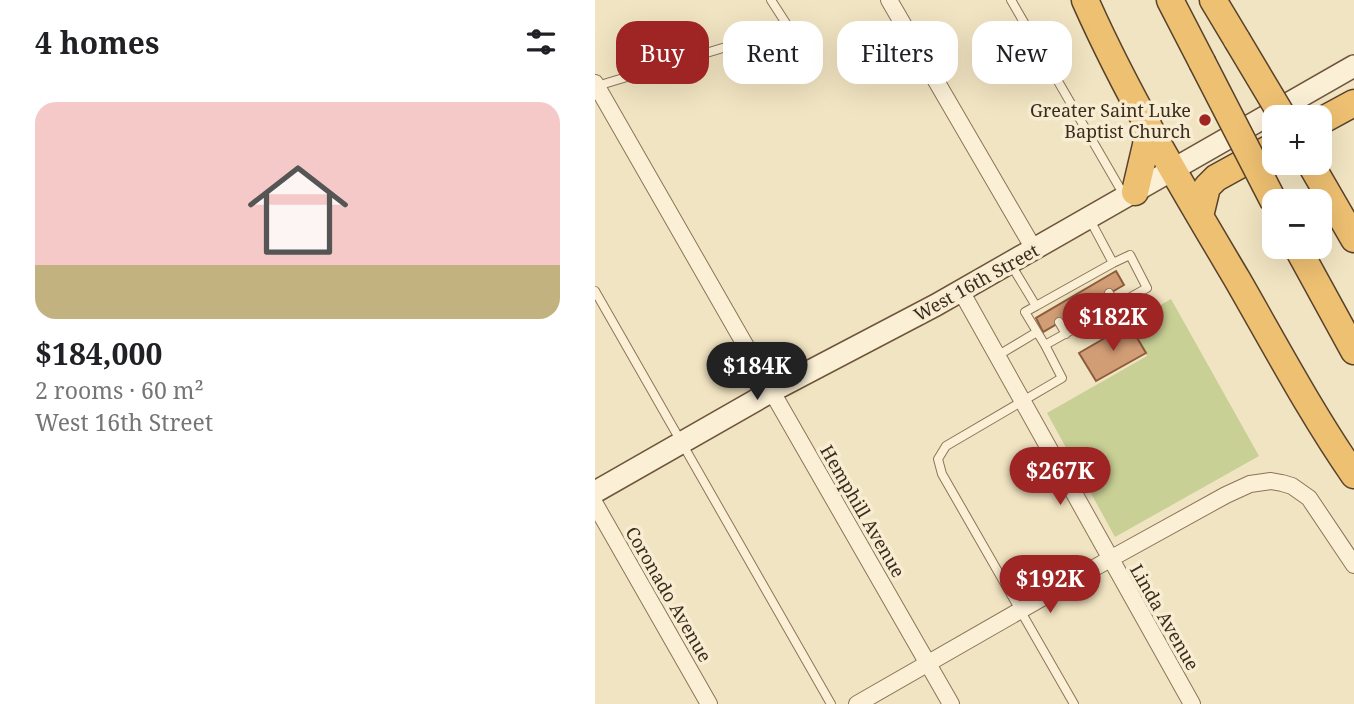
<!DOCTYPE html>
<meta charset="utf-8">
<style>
body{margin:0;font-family:"Noto Serif",serif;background:#f6f6f6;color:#202124;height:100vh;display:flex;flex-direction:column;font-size:26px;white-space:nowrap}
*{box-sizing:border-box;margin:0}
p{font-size:23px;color:#757577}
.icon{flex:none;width:38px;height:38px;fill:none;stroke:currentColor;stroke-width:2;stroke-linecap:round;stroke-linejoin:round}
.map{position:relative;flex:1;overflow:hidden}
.sheet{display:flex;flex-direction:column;background:#fff;width:595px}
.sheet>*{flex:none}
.top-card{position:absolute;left:21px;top:21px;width:632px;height:63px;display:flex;gap:14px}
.tools{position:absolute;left:667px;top:105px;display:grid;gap:14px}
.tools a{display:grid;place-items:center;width:70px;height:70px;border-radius:14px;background:#fff;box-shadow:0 7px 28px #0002;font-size:35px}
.price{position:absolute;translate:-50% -60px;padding:0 16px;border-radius:24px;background:#9f2524;color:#fff;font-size:23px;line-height:46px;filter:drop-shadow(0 2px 4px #0008)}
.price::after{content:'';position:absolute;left:50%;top:42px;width:21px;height:16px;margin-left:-10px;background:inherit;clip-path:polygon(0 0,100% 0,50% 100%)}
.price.on{background:#222;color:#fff}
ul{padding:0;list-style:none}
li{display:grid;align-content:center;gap:14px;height:371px;padding:0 35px}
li+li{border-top:2px solid #e0e0e0}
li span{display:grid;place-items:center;height:217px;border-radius:21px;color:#555}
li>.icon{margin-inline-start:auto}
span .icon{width:126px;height:126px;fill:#fffc;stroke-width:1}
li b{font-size:30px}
h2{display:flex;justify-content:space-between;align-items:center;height:84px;padding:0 35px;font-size:30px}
.tag{padding:0 24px;border-radius:21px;background:#fff;box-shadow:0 7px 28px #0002;font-size:24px;line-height:63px}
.tag.on{background:#9f2524;color:#fff}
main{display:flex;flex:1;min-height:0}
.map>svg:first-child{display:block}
.green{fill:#c8d095}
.building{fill:#d19d75;stroke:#8d5d3c;stroke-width:2}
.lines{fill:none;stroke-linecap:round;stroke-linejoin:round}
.service-casing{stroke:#8c7458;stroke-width:10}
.minor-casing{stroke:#8c7458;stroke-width:18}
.secondary-casing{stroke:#6e553b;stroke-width:24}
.trunk-casing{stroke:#59422c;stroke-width:29}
.service{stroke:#fbf0d6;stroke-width:8}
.minor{stroke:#fbf0d6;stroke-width:16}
.secondary{stroke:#fbf0d6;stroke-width:21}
.trunk{stroke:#eec072;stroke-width:26}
.trunk-bridge-casing{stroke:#59422c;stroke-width:29;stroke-linecap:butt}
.trunk-bridge{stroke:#eec072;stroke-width:26}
.poi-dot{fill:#9f2524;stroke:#f8edd2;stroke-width:2.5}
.labels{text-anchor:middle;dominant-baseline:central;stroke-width:7;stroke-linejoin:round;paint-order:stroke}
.poi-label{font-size:18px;fill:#3b2c1d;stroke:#f8edd2;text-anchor:end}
.street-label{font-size:18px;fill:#3b2c1d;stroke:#f8edd2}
</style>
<main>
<section class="sheet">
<h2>4 homes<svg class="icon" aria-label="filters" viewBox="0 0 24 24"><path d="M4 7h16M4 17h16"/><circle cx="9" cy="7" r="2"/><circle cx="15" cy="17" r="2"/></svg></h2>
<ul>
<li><span style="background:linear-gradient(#f6c9c9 75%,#c2b280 0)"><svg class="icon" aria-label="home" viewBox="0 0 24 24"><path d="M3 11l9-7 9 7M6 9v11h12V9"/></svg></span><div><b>$184,000</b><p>2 rooms · 60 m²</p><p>West 16th Street</p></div></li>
</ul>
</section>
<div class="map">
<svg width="759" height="704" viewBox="0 0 759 704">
<rect width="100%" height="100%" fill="#f1e4c2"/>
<path class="green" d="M 576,299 L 664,456 L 520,537 L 452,413 L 552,356 L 533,323 Z"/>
<path class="building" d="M 521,271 L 529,285 L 448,332 L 441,318 Z
M 534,324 L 551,353 L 501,381 L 484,353 Z"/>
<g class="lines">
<defs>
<path id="service" d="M 416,0 L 530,197
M 2,86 L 194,28 L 176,0
M 415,263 L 441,306 L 518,263 L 494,218
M 0,291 L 236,704
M 514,293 L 521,305
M 498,303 L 505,314
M 441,306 L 430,312 L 450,345 L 552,288 L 535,255 L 518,263
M 481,313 L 488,324
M 464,322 L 471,334
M 450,345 L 467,378 L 351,446 L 343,459 L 347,474 L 479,704
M 402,356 L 442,332"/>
<path id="minor" d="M 294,0 L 439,249
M 0,83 L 356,704
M 366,291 L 597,704
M 0,504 L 114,704
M 262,704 L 515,559 L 631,495 L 655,484 L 676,481 L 687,483 L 697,486 L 714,498 L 759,565"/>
<path id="secondary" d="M 0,492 L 177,391 L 341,305 L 759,66"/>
<path id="trunk" d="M 490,0 C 533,97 588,188 642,279 C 680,345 716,413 759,475
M 575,0 L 607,62
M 618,0 L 642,40
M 724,122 L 759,103
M 715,163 L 759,239
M 540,192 L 551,145 L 553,125
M 605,216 L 612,187 L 621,178 L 679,146
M 702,247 L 759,351"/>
</defs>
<use href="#service" class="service-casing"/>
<use href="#minor" class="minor-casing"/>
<use href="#secondary" class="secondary-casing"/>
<use href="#trunk" class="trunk-casing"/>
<use href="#service" class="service"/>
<use href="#minor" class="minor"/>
<use href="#secondary" class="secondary"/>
<use href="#trunk" class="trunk"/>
<defs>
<path id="trunk-bridge" d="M 642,40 L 688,117
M 607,62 L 679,202"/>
</defs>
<use href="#trunk-bridge" class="trunk-bridge-casing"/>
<use href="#trunk-bridge" class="trunk-bridge"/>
</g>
<circle class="poi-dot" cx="610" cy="120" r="7"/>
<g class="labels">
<g class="poi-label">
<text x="596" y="110">Greater Saint Luke<tspan x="596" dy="21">Baptist Church</tspan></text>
</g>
<g class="street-label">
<text transform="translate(381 282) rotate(-29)">West 16th Street</text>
<text transform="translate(268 511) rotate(60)">Hemphill Avenue</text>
<text transform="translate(74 594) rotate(60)">Coronado Avenue</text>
<text transform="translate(570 617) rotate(60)">Linda Avenue</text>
</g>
</g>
</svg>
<div class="tools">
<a>+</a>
<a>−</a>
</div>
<b class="price" style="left:518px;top:353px">$182K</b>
<b class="price on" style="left:162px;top:402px">$184K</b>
<b class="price" style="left:465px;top:507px">$267K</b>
<b class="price" style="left:455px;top:615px">$192K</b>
<div class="top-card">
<a class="tag on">Buy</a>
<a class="tag">Rent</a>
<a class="tag">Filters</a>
<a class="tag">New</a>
</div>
</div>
</main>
